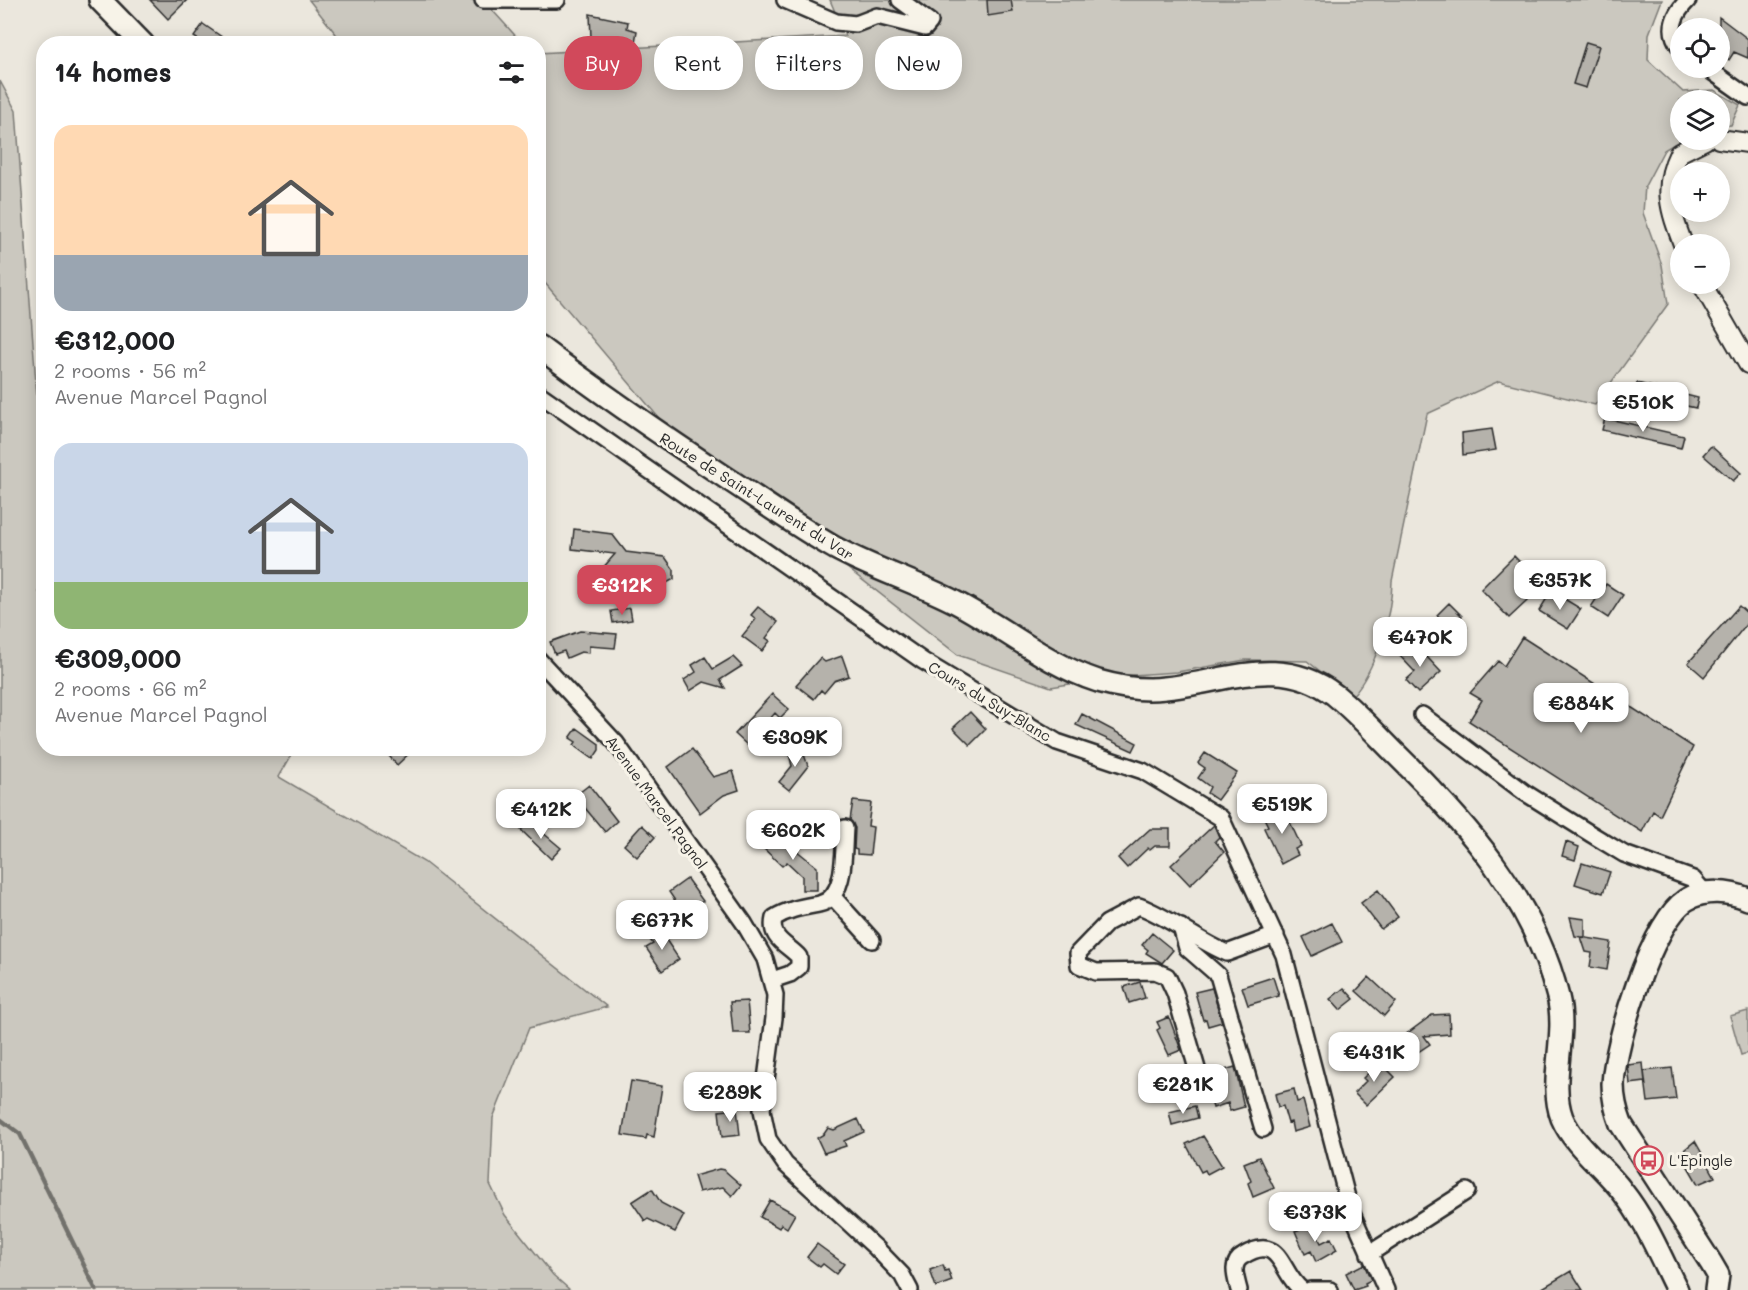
<!DOCTYPE html>
<meta charset="utf-8">
<style>
body{margin:0;font-family:Mali,sans-serif;background:#f2f2f2;color:#202124;height:100vh;display:flex;flex-direction:column;font-size:22px;white-space:nowrap}
*{box-sizing:border-box;margin:0}
p{font-size:20px;color:#757577}
.icon{flex:none;width:33px;height:33px;fill:none;stroke:currentColor;stroke-width:2;stroke-linecap:round;stroke-linejoin:round}
.map{position:relative;flex:1;overflow:hidden}
.panel{position:absolute;left:36px;top:36px;width:510px;height:720px;display:flex;flex-direction:column;background:#fff;border-radius:24px;box-shadow:0 3px 15px #0003}
.panel>*{flex:none}
.guide{position:absolute;left:564px;top:36px;width:570px;height:54px;display:flex;gap:12px}
.controls{position:absolute;left:1670px;top:18px;display:grid;gap:12px}
.controls a{display:grid;place-items:center;width:60px;height:60px;border-radius:50%;background:#fff;box-shadow:0 3px 15px #0003;font-size:30px}
.price{position:absolute;translate:-50% -51px;padding:0 14px;border-radius:12px;background:#fff;color:#222;font-size:20px;line-height:39px;filter:drop-shadow(0 2px 3px #0008)}
.price::after{content:'';position:absolute;left:50%;top:36px;width:18px;height:14px;margin-left:-9px;background:inherit;clip-path:polygon(0 0,100% 0,50% 100%)}
.price.current{background:#d1495b;color:#fff}
ul{padding:0;list-style:none}
li{display:grid;align-content:center;gap:12px;height:318px;padding:0 18px}
li span{display:grid;place-items:center;height:186px;border-radius:18px;color:#555}
li>.icon{margin-inline-start:auto}
span .icon{width:108px;height:108px;fill:#fffc;stroke-width:1}
li b{font-size:26px}
h2{display:flex;justify-content:space-between;align-items:center;height:72px;padding:0 18px;font-size:26px}
.pill{padding:0 21px;border-radius:24px;background:#fff;box-shadow:0 3px 15px #0003;font-size:21px;line-height:54px}
.pill.current{background:#d1495b;color:#fff}
.map>svg:first-child{display:block}
.green{fill:#cbc8bf;stroke:#7b7a75;stroke-width:1.5}
.lines{fill:none;stroke-linecap:round;stroke-linejoin:round}
.stream{stroke:#72716c;stroke-width:4.5}
.building{fill:#b5b2ab;stroke:#2b2b2b;stroke-width:1.5}
.minor-casing{stroke:#2b2b2b;stroke-width:20}
.tertiary-casing{stroke:#2b2b2b;stroke-width:22}
.secondary-casing{stroke:#2b2b2b;stroke-width:26}
.minor{stroke:#f7f3e8;stroke-width:15}
.tertiary{stroke:#f7f3e8;stroke-width:18}
.secondary{stroke:#f7f3e8;stroke-width:21}
.labels{text-anchor:middle;dominant-baseline:central;stroke-width:6;stroke-linejoin:round;paint-order:stroke}
.street-label{font-size:15px;fill:#2b2b2b;stroke:#f7f3e8}
.poi-label{font-size:15px;fill:#2b2b2b;stroke:#f7f3e8;text-anchor:start}
</style>
<div class="map">
<svg width="1748" height="1290" viewBox="0 0 1748 1290">
<rect width="100%" height="100%" fill="#ebe7dd"/>
<filter id="ink" filterUnits="userSpaceOnUse"><feTurbulence type="fractalNoise" baseFrequency=".0167" numOctaves="2"/><feDisplacementMap in="SourceGraphic" scale="12" xChannelSelector="R" yChannelSelector="G"/><feConvolveMatrix kernelMatrix="1 2 1 2 8 2 1 2 1" color-interpolation-filters="sRGB"/></filter>
<g filter="url(#ink)">
<path class="green" d="M 309,0 L 483,0 L 522,43 L 343,43 Z
M 830,0 L 1662,0 L 1649,34 L 1648,60 L 1683,92 L 1714,90 L 1740,105 L 1731,125 L 1719,126 L 1719,100 L 1680,100 L 1681,140 L 1664,150 L 1645,186 L 1643,213 L 1662,265 L 1668,304 L 1595,405 L 1499,381 L 1427,414 L 1392,581 C 1392,615 1375,671 1352,696 L 1307,661 L 1245,660 L 1177,672 L 1118,676 L 1051,687 L 958,655 L 664,424 L 539,276 L 538,53 L 845,36 Z
M 0,81 L 16,111 L 40,438 L 39,592 L 43,590 L 44,748 L 295,749 L 279,777 L 424,862 L 607,1007 L 529,1028 L 493,1118 L 490,1184 L 505,1215 L 553,1275 L 570,1290 L 0,1290 Z
M 1748,1011 L 1748,1053 L 1741,1055 L 1730,1016 Z"/>
<g class="lines">
<path class="stream" d="M 0,1119 L 20,1134 L 96,1290"/>
</g>
<path class="building" d="M 150,0 L 187,0 L 168,19 Z
M 987,0 L 1011,0 L 1013,12 L 988,16 Z
M 590,14 L 628,22 L 627,28 L 637,31 L 635,42 L 610,37 L 591,38 Z
M 1719,17 L 1748,39 L 1748,58 L 1734,52 L 1729,60 L 1719,52 L 1724,45 L 1719,41 Z
M 203,24 L 232,44 L 205,44 L 194,37 Z
M 1586,42 L 1599,46 L 1586,88 L 1573,84 Z
M 1637,383 L 1698,398 L 1696,408 L 1634,395 Z
M 1605,418 L 1684,436 L 1681,448 L 1602,430 Z
M 1492,429 L 1496,450 L 1463,455 L 1462,433 Z
M 1711,446 L 1741,473 L 1733,481 L 1703,455 Z
M 574,529 L 612,534 L 626,552 L 665,557 L 674,570 L 674,579 L 663,585 L 650,577 L 645,590 L 622,600 L 595,577 L 615,554 L 572,549 Z
M 1514,556 L 1543,586 L 1509,618 L 1481,589 Z
M 1606,584 L 1623,595 L 1608,618 L 1591,607 Z
M 1550,593 L 1555,599 L 1558,595 L 1581,609 L 1568,629 L 1539,611 Z
M 1449,603 L 1462,616 L 1459,619 L 1467,627 L 1458,635 L 1437,615 Z
M 1739,606 L 1748,614 L 1748,622 L 1704,677 L 1688,663 Z
M 758,607 L 778,622 L 766,638 L 770,641 L 762,651 L 742,636 L 756,619 L 751,615 Z
M 630,608 L 632,620 L 613,623 L 611,611 Z
M 580,631 L 617,634 L 615,648 L 589,646 L 589,653 L 581,652 L 567,658 L 564,651 L 555,654 L 550,642 Z
M 1522,637 L 1693,747 L 1660,816 L 1653,811 L 1642,832 L 1469,721 L 1482,700 L 1470,693 L 1498,661 L 1504,666 Z
M 1414,643 L 1441,672 L 1418,693 L 1406,680 L 1415,672 L 1400,656 Z
M 842,656 L 849,676 L 834,681 L 824,693 L 821,690 L 814,699 L 796,685 L 820,658 L 825,662 Z
M 705,657 L 713,669 L 733,657 L 742,666 L 720,680 L 725,688 L 704,682 L 690,691 L 684,680 L 696,672 L 692,665 Z
M 772,694 L 789,709 L 780,718 L 775,713 L 747,745 L 735,734 Z
M 970,712 L 986,729 L 970,745 L 953,728 Z
M 1082,714 L 1137,743 L 1133,751 L 1076,725 Z
M 577,728 L 599,744 L 599,750 L 593,759 L 574,745 L 576,742 L 570,738 Z
M 800,743 L 808,766 L 789,790 L 779,782 L 792,766 L 789,754 Z
M 382,748 L 415,748 L 397,765 Z
M 692,749 L 713,777 L 733,771 L 739,790 L 724,795 L 700,813 L 668,767 Z
M 1205,753 L 1237,773 L 1217,800 L 1207,793 L 1210,787 L 1198,778 L 1205,768 L 1198,763 Z
M 589,785 L 617,821 L 605,832 L 575,796 Z
M 853,801 L 871,803 L 868,826 L 873,827 L 870,855 L 857,854 L 857,850 L 854,849 L 855,828 L 850,820 Z
M 1283,807 L 1301,846 L 1295,849 L 1298,855 L 1281,864 L 1264,828 L 1268,826 L 1263,816 Z
M 529,821 L 561,848 L 551,859 L 521,830 Z
M 642,825 L 655,837 L 637,857 L 624,845 Z
M 1214,825 L 1219,837 L 1215,841 L 1224,852 L 1190,885 L 1171,865 Z
M 1150,829 L 1170,829 L 1170,846 L 1155,846 L 1150,850 L 1148,848 L 1127,868 L 1118,858 Z
M 775,833 L 817,867 L 817,890 L 802,890 L 802,876 L 787,862 L 782,866 L 762,847 Z
M 1566,842 L 1579,847 L 1575,860 L 1562,856 Z
M 1582,863 L 1610,872 L 1603,893 L 1575,884 Z
M 687,879 L 703,901 L 684,914 L 669,892 Z
M 1378,890 L 1398,917 L 1381,929 L 1361,903 Z
M 1570,917 L 1585,919 L 1585,937 L 1581,937 L 1611,942 L 1607,970 L 1590,967 L 1592,953 L 1586,952 L 1581,937 L 1575,936 Z
M 1332,923 L 1342,942 L 1312,956 L 1303,937 Z
M 660,931 L 679,959 L 662,971 L 646,948 L 653,944 L 649,938 Z
M 1152,933 L 1173,950 L 1162,963 L 1146,953 L 1148,950 L 1142,945 Z
M 1273,977 L 1279,996 L 1248,1005 L 1242,987 Z
M 1369,977 L 1396,1002 L 1384,1016 L 1356,991 Z
M 1140,982 L 1145,998 L 1129,1003 L 1124,987 Z
M 1212,988 L 1222,1022 L 1208,1026 L 1206,1019 L 1203,1020 L 1195,992 Z
M 1344,988 L 1354,999 L 1340,1010 L 1330,999 Z
M 747,1001 L 750,1033 L 733,1033 L 730,1002 Z
M 1449,1014 L 1450,1034 L 1424,1036 L 1430,1044 L 1415,1054 L 1412,1050 L 1405,1054 L 1397,1041 L 1432,1015 Z
M 1169,1017 L 1181,1050 L 1169,1055 L 1157,1030 L 1160,1028 L 1157,1022 Z
M 1380,1062 L 1395,1077 L 1366,1105 L 1354,1093 L 1366,1081 L 1363,1078 Z
M 1643,1063 L 1645,1082 L 1630,1084 L 1628,1065 Z
M 1235,1067 L 1244,1107 L 1230,1111 L 1228,1103 L 1213,1108 L 1210,1097 L 1225,1092 L 1221,1071 Z
M 1672,1068 L 1676,1099 L 1648,1102 L 1644,1071 Z
M 631,1081 L 662,1086 L 654,1137 L 647,1135 L 646,1139 L 622,1135 Z
M 1294,1089 L 1297,1102 L 1303,1100 L 1310,1127 L 1293,1132 L 1291,1122 L 1288,1123 L 1283,1106 L 1278,1107 L 1275,1094 Z
M 1195,1106 L 1198,1118 L 1172,1125 L 1169,1112 Z
M 737,1109 L 740,1135 L 722,1137 L 719,1111 Z
M 858,1119 L 864,1132 L 844,1141 L 846,1146 L 824,1153 L 817,1138 L 824,1134 L 828,1128 L 834,1130 Z
M 1203,1136 L 1222,1166 L 1207,1174 L 1205,1170 L 1201,1172 L 1186,1144 Z
M 1695,1141 L 1715,1177 L 1698,1184 L 1687,1165 L 1688,1158 L 1684,1150 Z
M 1259,1157 L 1274,1188 L 1253,1197 L 1248,1183 L 1251,1181 L 1244,1163 Z
M 719,1169 L 724,1170 L 741,1185 L 732,1196 L 723,1187 L 699,1192 L 694,1176 Z
M 652,1189 L 661,1203 L 684,1215 L 675,1232 L 648,1219 L 645,1221 L 632,1202 Z
M 770,1200 L 795,1214 L 787,1228 L 781,1224 L 779,1228 L 760,1217 Z
M 1312,1225 L 1321,1243 L 1331,1238 L 1337,1250 L 1316,1262 L 1311,1251 L 1305,1254 L 1295,1231 Z
M 817,1244 L 844,1264 L 836,1274 L 823,1264 L 820,1267 L 807,1257 Z
M 1364,1264 L 1371,1280 L 1365,1283 L 1366,1286 L 1354,1290 L 1346,1273 Z
M 943,1265 L 945,1271 L 948,1270 L 952,1281 L 936,1287 L 930,1270 Z
M 1571,1271 L 1583,1290 L 1539,1290 Z"/>
<g class="lines">
<defs>
<path id="minor" d="M 483,0 L 557,0
M 785,0 L 836,22 L 856,24 L 877,16 L 925,28 L 930,22 L 900,0
M 1680,47 C 1667,30 1674,14 1688,0
M 1707,68 L 1748,97
M 538,393 L 923,661 L 1057,742 L 1143,771 L 1221,818 L 1284,955 L 1350,1209 L 1386,1290
M 538,659 L 616,743 L 744,923 L 765,959 L 775,995 L 774,1018 L 762,1110 L 768,1139 L 785,1164 L 876,1248 L 902,1275 L 910,1290
M 1422,715 L 1524,792 L 1591,834 L 1624,854 L 1693,879 L 1705,893
M 834,898 L 872,940
M 1181,927 L 1187,948 L 1218,975 L 1263,1129
M 772,980 L 790,974 L 799,967 L 799,957 C 787,944 769,939 774,918 C 788,909 803,907 819,904 C 847,898 843,851 845,828
M 1200,1079 L 1175,993 L 1167,976 L 1155,971 L 1096,972 L 1079,965 L 1078,953 L 1107,923 L 1139,906 C 1171,918 1196,940 1227,953 L 1276,935
M 1369,1254 L 1467,1191
M 1239,1290 C 1236,1278 1230,1263 1243,1256 C 1282,1232 1280,1274 1302,1290
M 1310,1290 L 1330,1290"/>
<path id="tertiary" d="M 1719,139 L 1748,143
M 1683,244 C 1670,210 1662,188 1679,153 L 1705,140
M 1702,284 L 1748,364"/>
<path id="secondary" d="M 100,0 L 143,44
M 538,346 C 600,393 663,436 728,479 C 763,502 798,527 835,548 C 874,569 916,582 955,602 C 1003,627 1046,664 1098,681 C 1119,687 1143,691 1165,688 C 1227,682 1280,653 1335,695 C 1357,713 1377,735 1397,755 C 1466,823 1534,899 1558,997 C 1568,1037 1548,1081 1562,1118 C 1574,1146 1604,1167 1622,1191 C 1646,1221 1660,1256 1677,1290
M 1716,1290 L 1718,1275 L 1711,1263 L 1621,1124 C 1616,1111 1613,1098 1613,1084 C 1615,1043 1651,923 1686,900 C 1704,889 1729,891 1748,899"/>
</defs>
<use href="#minor" class="minor-casing"/>
<use href="#tertiary" class="tertiary-casing"/>
<use href="#secondary" class="secondary-casing"/>
<use href="#minor" class="minor"/>
<use href="#tertiary" class="tertiary"/>
<use href="#secondary" class="secondary"/>
</g>
</g>
<defs>
<symbol id="bus-ring" viewBox="-11 -11 22 22"><circle r="9.5" fill="#f7f3e8" stroke="#d1495b" stroke-width="1.5"/><path d="M-5-6H5V4H4V6H2V4H-2V6H-4V4H-5ZM-3.5-4V0h7V-4ZM-3.5 1.2v1.5H-2V1.2ZM2 1.2v1.5H3.5V1.2Z" fill="#d1495b"/></symbol>
</defs>
<g fill-rule="evenodd">
<use href="#bus-ring" x="1632" y="1144" width="33" height="33"/>
</g>
<g class="labels">
<g class="street-label">
<text transform="translate(757 496) rotate(32)">Route de Saint-Laurent du Var</text>
<text transform="translate(990 701) rotate(31)">Cours du Suy-Blanc</text>
<text transform="translate(657 802) rotate(54)">Avenue Marcel Pagnol</text>
</g>
<g class="poi-label">
<text x="1669" y="1160">L'Epingle</text>
</g>
</g>
</svg>
<div class="controls">
<a><svg class="icon" aria-label="locate" viewBox="0 0 24 24"><circle cx="12" cy="12" r="6"/><path d="M12 2v4M12 18v4M2 12h4M18 12h4"/></svg></a>
<a><svg class="icon" aria-label="layers" viewBox="0 0 24 24"><path d="M12 4l9 5-9 5-9-5zM3 14l9 5 9-5"/></svg></a>
<a>+</a>
<a>−</a>
</div>
<b class="price" style="left:1643px;top:433px">€510K</b>
<b class="price" style="left:1560px;top:611px">€357K</b>
<b class="price current" style="left:622px;top:616px">€312K</b>
<b class="price" style="left:1420px;top:668px">€470K</b>
<b class="price" style="left:1581px;top:734px">€884K</b>
<b class="price" style="left:795px;top:768px">€309K</b>
<b class="price" style="left:1282px;top:835px">€519K</b>
<b class="price" style="left:541px;top:840px">€412K</b>
<b class="price" style="left:793px;top:861px">€602K</b>
<b class="price" style="left:662px;top:951px">€677K</b>
<b class="price" style="left:1374px;top:1083px">€431K</b>
<b class="price" style="left:1183px;top:1115px">€281K</b>
<b class="price" style="left:730px;top:1123px">€289K</b>
<b class="price" style="left:1315px;top:1243px">€373K</b>
<div class="guide">
<a class="pill current">Buy</a>
<a class="pill">Rent</a>
<a class="pill">Filters</a>
<a class="pill">New</a>
</div>
<section class="panel">
<h2>14 homes<svg class="icon" aria-label="filters" viewBox="0 0 24 24"><path d="M4 7h16M4 17h16"/><circle cx="9" cy="7" r="2"/><circle cx="15" cy="17" r="2"/></svg></h2>
<ul>
<li><span style="background:linear-gradient(#ffd9b3 70%,#9aa5b1 0)"><svg class="icon" aria-label="home" viewBox="0 0 24 24"><path d="M3 11l9-7 9 7M6 9v11h12V9"/></svg></span><div><b>€312,000</b><p>2 rooms · 56 m²</p><p>Avenue Marcel Pagnol</p></div></li>
<li><span style="background:linear-gradient(#c9d6e8 75%,#8fb573 0)"><svg class="icon" aria-label="home" viewBox="0 0 24 24"><path d="M3 11l9-7 9 7M6 9v11h12V9"/></svg></span><div><b>€309,000</b><p>2 rooms · 66 m²</p><p>Avenue Marcel Pagnol</p></div></li>
</ul>
</section>
</div>
